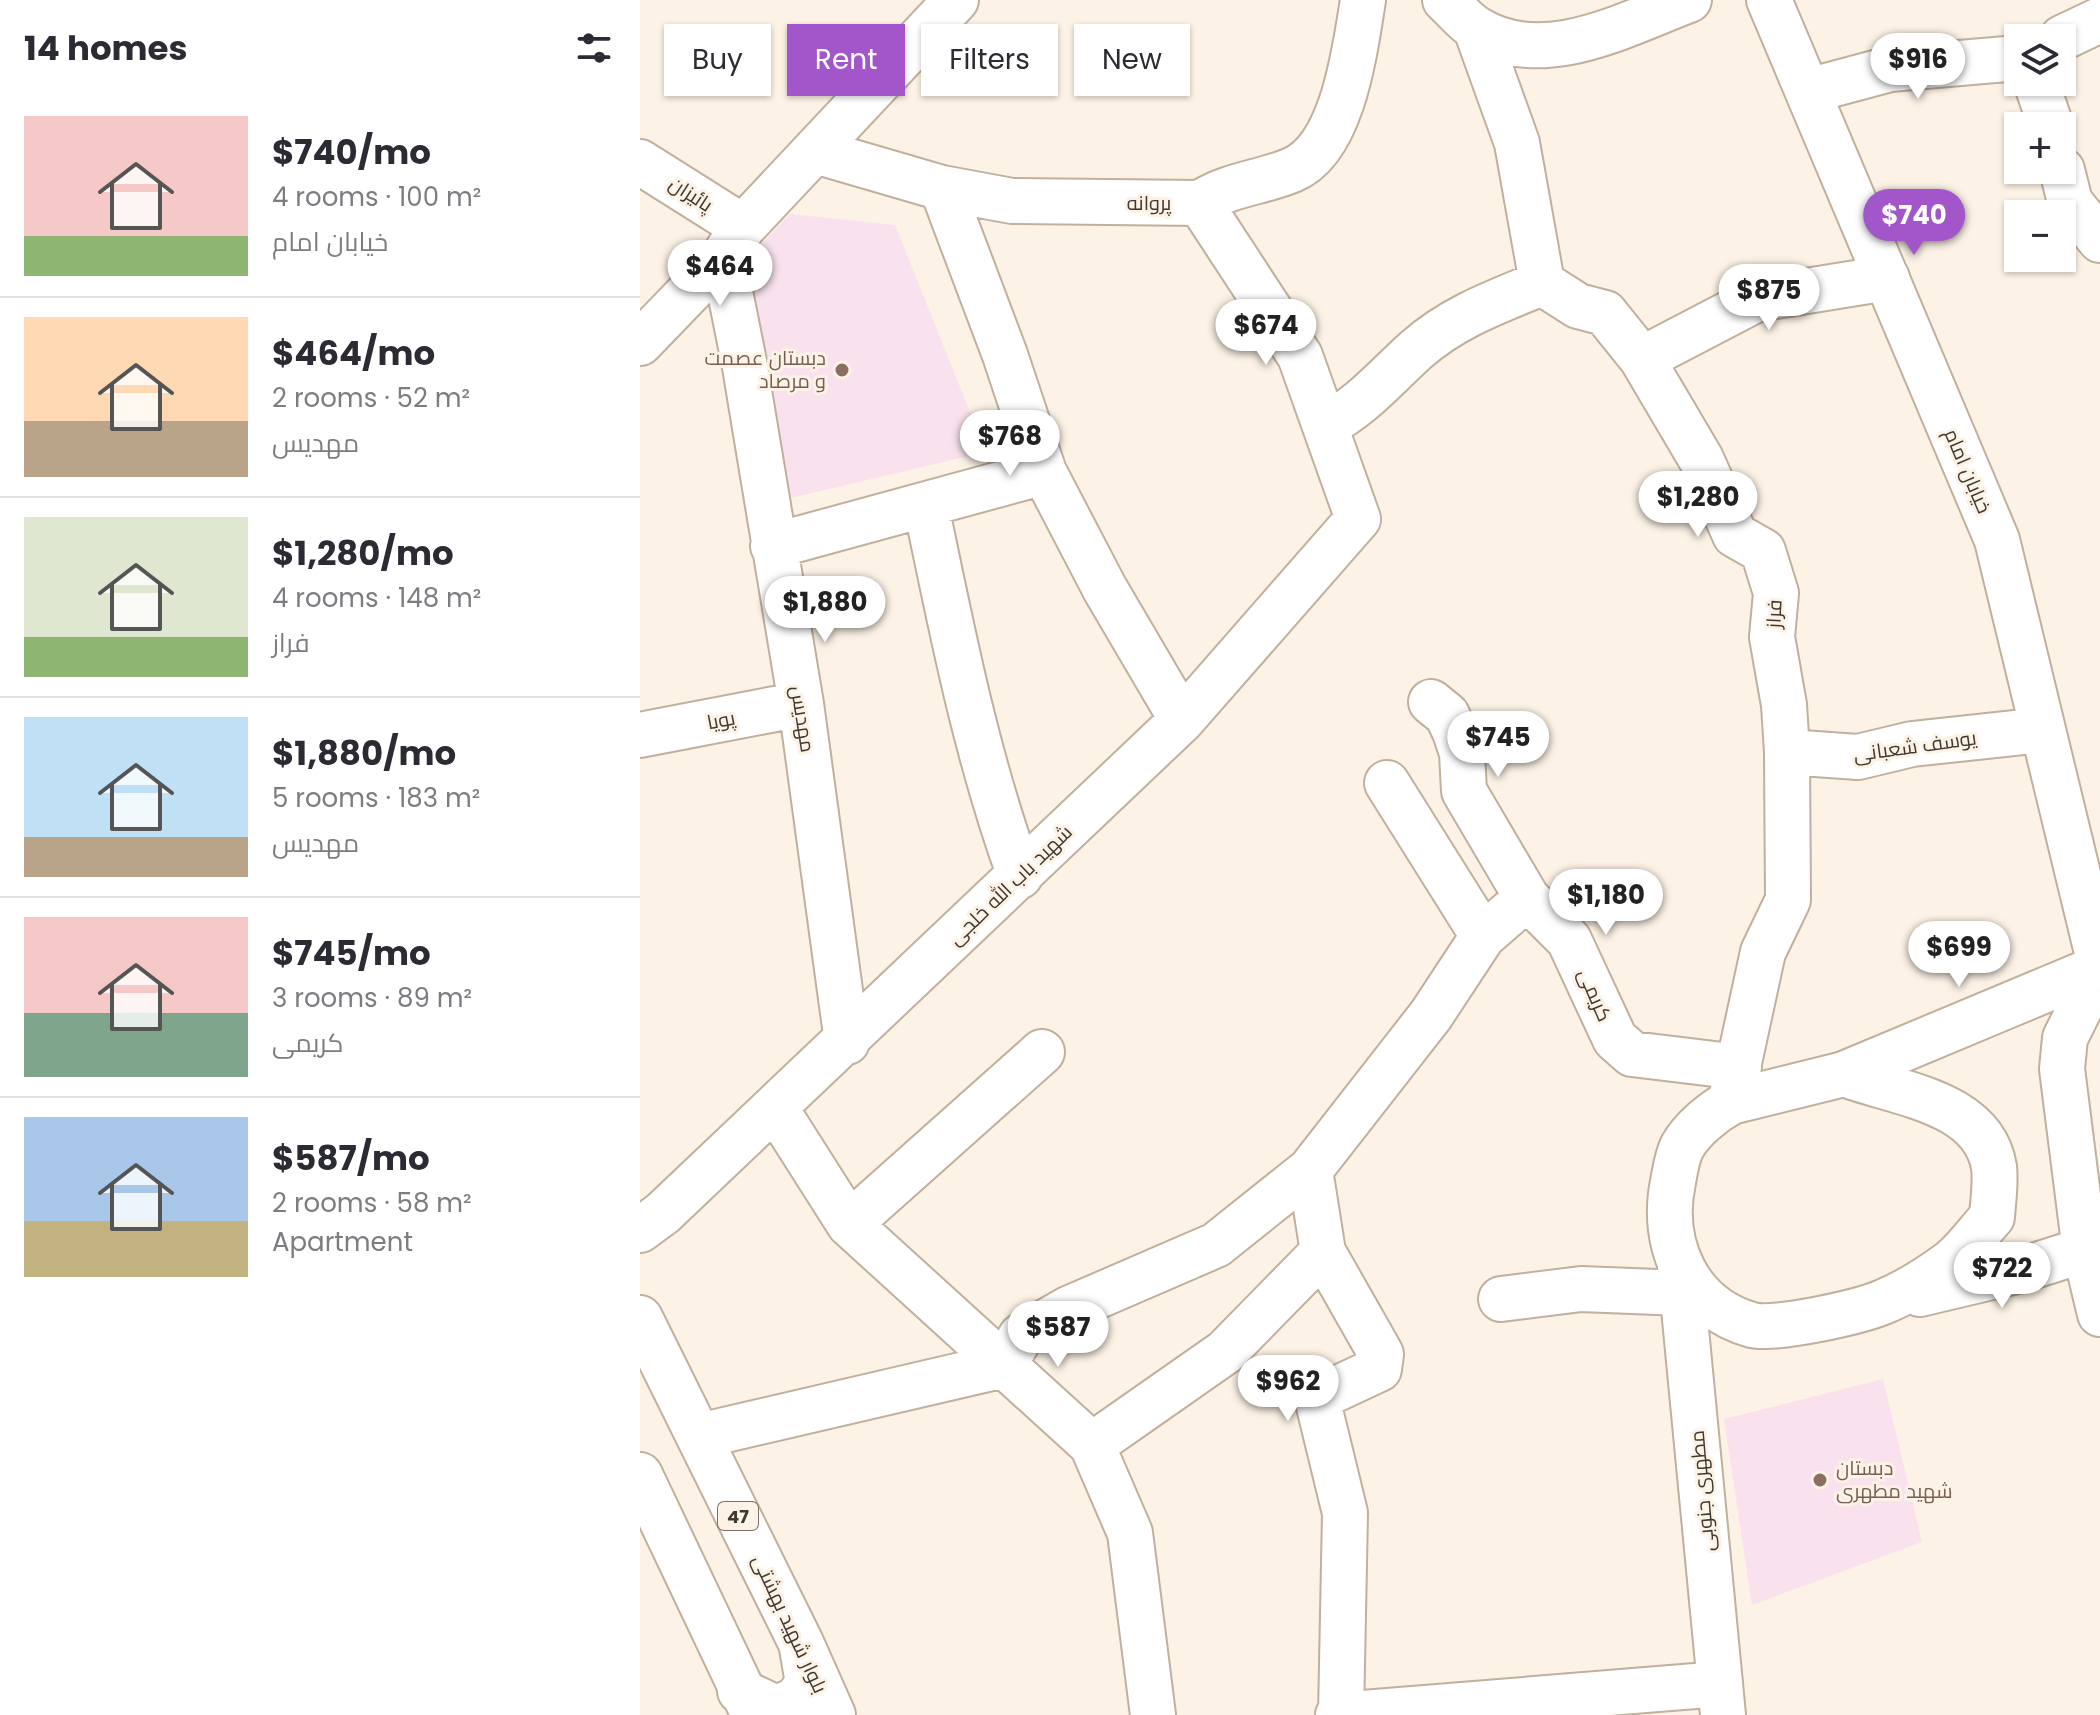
<!DOCTYPE html>
<meta charset="utf-8">
<style>
body{margin:0;font-family:Poppins,Cairo,sans-serif;background:#f2f2f3;color:#2b2b33;height:100vh;display:flex;flex-direction:column;font-size:30px;white-space:nowrap}
*{box-sizing:border-box;margin:0}
p{font-size:26px;color:#7c7c81}
.icon{flex:none;width:44px;height:44px;fill:none;stroke:currentColor;stroke-width:2;stroke-linecap:round;stroke-linejoin:round}
.map{position:relative;flex:1;overflow:hidden}
.side{display:flex;flex-direction:column;background:#fff;width:640px}
.side>*{flex:none}
.banner{position:absolute;left:24px;top:24px;width:760px;height:72px;display:flex;gap:16px}
.fabs{position:absolute;left:1364px;top:24px;display:grid;gap:16px}
.fabs a{display:grid;place-items:center;width:72px;height:72px;border-radius:0px;background:#fff;box-shadow:0 2px 6px #0004;font-size:40px}
.price{position:absolute;translate:-50% -68px;padding:0 18px;border-radius:28px;background:#fff;color:#222;font-size:26px;line-height:52px;filter:drop-shadow(0 2px 4px #0008)}
.price::after{content:'';position:absolute;left:50%;top:48px;width:24px;height:18px;margin-left:-12px;background:inherit;clip-path:polygon(0 0,100% 0,50% 100%)}
.price.active{background:#a256c9;color:#fff}
ul{padding:0;list-style:none}
li{display:flex;align-items:center;gap:24px;height:200px;padding:0 24px}
li+li{border-top:2px solid #e1e1e2}
li span{display:grid;place-items:center;flex:none;width:224px;height:160px;border-radius:0px;color:#555}
li>.icon{margin-inline-start:auto}
span .icon{width:96px;height:96px;fill:#fffc;stroke-width:1}
li b{font-size:34px}
h2{display:flex;justify-content:space-between;align-items:center;height:96px;padding:0 24px;font-size:34px}
.pill{padding:0 28px;border-radius:0px;background:#fff;box-shadow:0 2px 6px #0004;font-size:28px;line-height:72px}
.pill.active{background:#a256c9;color:#fff}
main{display:flex;flex:1;min-height:0}
.map>svg:first-child{display:block}
.education{fill:#f9e2ee}
.lines{fill:none;stroke-linecap:round;stroke-linejoin:round}
.minor-casing{stroke:#c0b09d;stroke-width:48}
.major-casing{stroke:#c0b09d;stroke-width:48}
.minor{stroke:#fff;stroke-width:44}
.major{stroke:#fff;stroke-width:44}
.education-dot{fill:#8d6e63;stroke:#fcf2e6;stroke-width:3}
.labels{text-anchor:middle;dominant-baseline:central;stroke-width:6;stroke-linejoin:round;paint-order:stroke}
.shield{fill:#fcf2e6;stroke:#787067;stroke-width:2}
.shield-label{font-size:18px;font-weight:bold;fill:#403931}
.street-label{font-size:20px;fill:#403931;stroke:#fcf2e6}
.education-label{font-size:20px;fill:#785e54;stroke:#fcf2e6;text-anchor:end}
</style>
<main>
<section class="side">
<h2>14 homes<svg class="icon" aria-label="filters" viewBox="0 0 24 24"><path d="M4 7h16M4 17h16"/><circle cx="9" cy="7" r="2"/><circle cx="15" cy="17" r="2"/></svg></h2>
<ul>
<li><span style="background:linear-gradient(#f6c9c9 75%,#8fb573 0)"><svg class="icon" aria-label="home" viewBox="0 0 24 24"><path d="M3 11l9-7 9 7M6 9v11h12V9"/></svg></span><div><b>$740/mo</b><p>4 rooms · 100 m²</p><p>خیابان امام</p></div></li>
<li><span style="background:linear-gradient(#ffd9b3 65%,#b9a48a 0)"><svg class="icon" aria-label="home" viewBox="0 0 24 24"><path d="M3 11l9-7 9 7M6 9v11h12V9"/></svg></span><div><b>$464/mo</b><p>2 rooms · 52 m²</p><p>مهدیس</p></div></li>
<li><span style="background:linear-gradient(#dfe7d0 75%,#8fb573 0)"><svg class="icon" aria-label="home" viewBox="0 0 24 24"><path d="M3 11l9-7 9 7M6 9v11h12V9"/></svg></span><div><b>$1,280/mo</b><p>4 rooms · 148 m²</p><p>فراز</p></div></li>
<li><span style="background:linear-gradient(#bfe0f5 75%,#b9a48a 0)"><svg class="icon" aria-label="home" viewBox="0 0 24 24"><path d="M3 11l9-7 9 7M6 9v11h12V9"/></svg></span><div><b>$1,880/mo</b><p>5 rooms · 183 m²</p><p>مهدیس</p></div></li>
<li><span style="background:linear-gradient(#f6c9c9 60%,#7fa58c 0)"><svg class="icon" aria-label="home" viewBox="0 0 24 24"><path d="M3 11l9-7 9 7M6 9v11h12V9"/></svg></span><div><b>$745/mo</b><p>3 rooms · 89 m²</p><p>کریمی</p></div></li>
<li><span style="background:linear-gradient(#a9c7e8 65%,#c2b280 0)"><svg class="icon" aria-label="home" viewBox="0 0 24 24"><path d="M3 11l9-7 9 7M6 9v11h12V9"/></svg></span><div><b>$587/mo</b><p>2 rooms · 58 m²</p><p>Apartment</p></div></li>
</ul>
</section>
<div class="map">
<svg width="1460" height="1715" viewBox="0 0 1460 1715">
<rect width="100%" height="100%" fill="#fcf2e6"/>
<path class="education" d="M 150,214 L 255,225 L 346,452 L 108,508 L 79,289 Z
M 1243,1379 L 1282,1542 L 1112,1605 L 1084,1419 Z"/>
<g class="lines">
<defs>
<path id="minor" d="M 805,0 C 815,9 825,22 837,29 C 903,70 985,24 1049,0
M 836,29 L 877,143 L 902,283 L 938,306 L 965,313 L 1002,359 L 1061,459 L 1095,535 L 1123,551 L 1136,593 L 1132,637 L 1144,705 L 1147,752 L 1148,900 L 1123,952 L 1092,1095
M 1422,38 L 1460,20
M 1396,82 L 1411,126
M 1168,91 L 1250,69 L 1378,58
M 175,151 L 302,188 L 372,201 L 560,203 C 589,184 621,183 652,170 C 703,149 715,50 723,0
M 0,162 L 103,227
M 1422,170 L 1430,202 L 1460,240
M 302,188 L 365,355 L 404,472 L 465,589 L 542,720
M 83,257 L 105,367 L 161,704 L 207,1042
M 0,343 L 83,257 L 103,227 L 316,0
M 1002,359 L 1117,299 L 1247,278
M 686,425 C 722,406 746,377 776,350 C 813,317 858,301 902,283
M 286,506 C 312,631 336,755 380,876
M 133,546 L 404,472
M 791,702 L 807,715 L 815,732 L 822,753 L 824,791 L 887,898
M 0,735 L 161,704
M 1147,752 L 1218,757 L 1272,744 L 1402,730
M 747,783 L 843,936
M 136,1109 L 209,1224 L 452,1445 L 490,1533 L 513,1715
M 670,1170 L 683,1252 L 741,1354 L 739,1369 L 677,1398 L 705,1513 L 701,1715
M 209,1224 L 402,1052
M 0,1230 L 23,1213 L 542,720 L 718,519 L 660,356 L 560,203
M 861,1299 L 941,1289 L 1043,1293
M 59,1436 L 364,1365 L 381,1336 L 428,1309 L 576,1245 L 670,1170 L 791,1015 L 843,936 L 887,898 L 929,940 L 975,1039 L 992,1054 L 1099,1067
M 452,1445 L 585,1352 L 683,1252
M 698,1715 L 1080,1684"/>
<path id="major" d="M 1129,0 L 1357,540 L 1460,965
M 1460,968 L 1425,1038 L 1422,1069 L 1445,1251 L 1460,1314
M 1204,1074 C 1257,1094 1343,1101 1354,1167 C 1356,1183 1353,1201 1352,1217 C 1339,1231 1326,1250 1311,1262 C 1292,1276 1265,1293 1243,1302 C 1219,1312 1135,1331 1112,1325 C 1048,1307 1020,1245 1033,1182 C 1035,1171 1037,1157 1042,1147 C 1052,1129 1073,1112 1091,1102 Z
M 1204,1074 L 1460,967
M 1040,1267 L 1083,1715
M 1280,1294 L 1381,1270 L 1460,1245
M 0,1318 L 161,1643 L 193,1715
M 0,1475 L 114,1715
M 100,1691 L 136,1708 L 156,1700 L 168,1683 L 162,1648"/>
</defs>
<use href="#minor" class="minor-casing"/>
<use href="#major" class="major-casing"/>
<use href="#minor" class="minor"/>
<use href="#major" class="major"/>
</g>
<g class="education-dot">
<circle cx="202" cy="370" r="8"/>
<circle cx="1180" cy="1480" r="8"/>
</g>
<g class="labels">
<rect class="shield" x="78" y="1502" width="40" height="28" rx="6"/>
<g class="shield-label">
<text x="98" y="1516">47</text>
</g>
<g class="street-label">
<text transform="translate(51 194) rotate(33)">پائیزان</text>
<text x="509" y="203">پروانه</text>
<text transform="translate(1328 471) rotate(67)">خیابان امام</text>
<text transform="translate(1134 614) rotate(-87)">فراز</text>
<text transform="translate(163 719) rotate(81)">مهدیس</text>
<text transform="translate(81 720) rotate(-11)">پویا</text>
<text transform="translate(1275 746) rotate(-8)">یوسف شعبانی</text>
<text transform="translate(370 885) rotate(-44)">شهید باب الله خلجی</text>
<text transform="translate(955 995) rotate(67)">کریمی</text>
<text transform="translate(1062 1491) rotate(-95)">مطهری جنوبی</text>
<text transform="translate(150 1624) rotate(65)">بلوار شهید بهشتی</text>
</g>
<g class="education-label">
<text x="186" y="358">دبستان عصمت<tspan x="186" dy="23">و مرصاد</tspan></text>
<text x="1196" y="1468" text-anchor="start">دبستان<tspan x="1196" dy="23">شهید مطهری</tspan></text>
</g>
</g>
</svg>
<div class="fabs">
<a><svg class="icon" aria-label="layers" viewBox="0 0 24 24"><path d="M12 4l9 5-9 5-9-5zM3 14l9 5 9-5"/></svg></a>
<a>+</a>
<a>−</a>
</div>
<b class="price" style="left:1278px;top:101px">$916</b>
<b class="price active" style="left:1274px;top:257px">$740</b>
<b class="price" style="left:80px;top:308px">$464</b>
<b class="price" style="left:1129px;top:332px">$875</b>
<b class="price" style="left:626px;top:367px">$674</b>
<b class="price" style="left:370px;top:478px">$768</b>
<b class="price" style="left:1058px;top:539px">$1,280</b>
<b class="price" style="left:185px;top:644px">$1,880</b>
<b class="price" style="left:858px;top:779px">$745</b>
<b class="price" style="left:966px;top:937px">$1,180</b>
<b class="price" style="left:1319px;top:989px">$699</b>
<b class="price" style="left:1362px;top:1310px">$722</b>
<b class="price" style="left:418px;top:1369px">$587</b>
<b class="price" style="left:648px;top:1423px">$962</b>
<div class="banner">
<a class="pill">Buy</a>
<a class="pill active">Rent</a>
<a class="pill">Filters</a>
<a class="pill">New</a>
</div>
</div>
</main>
